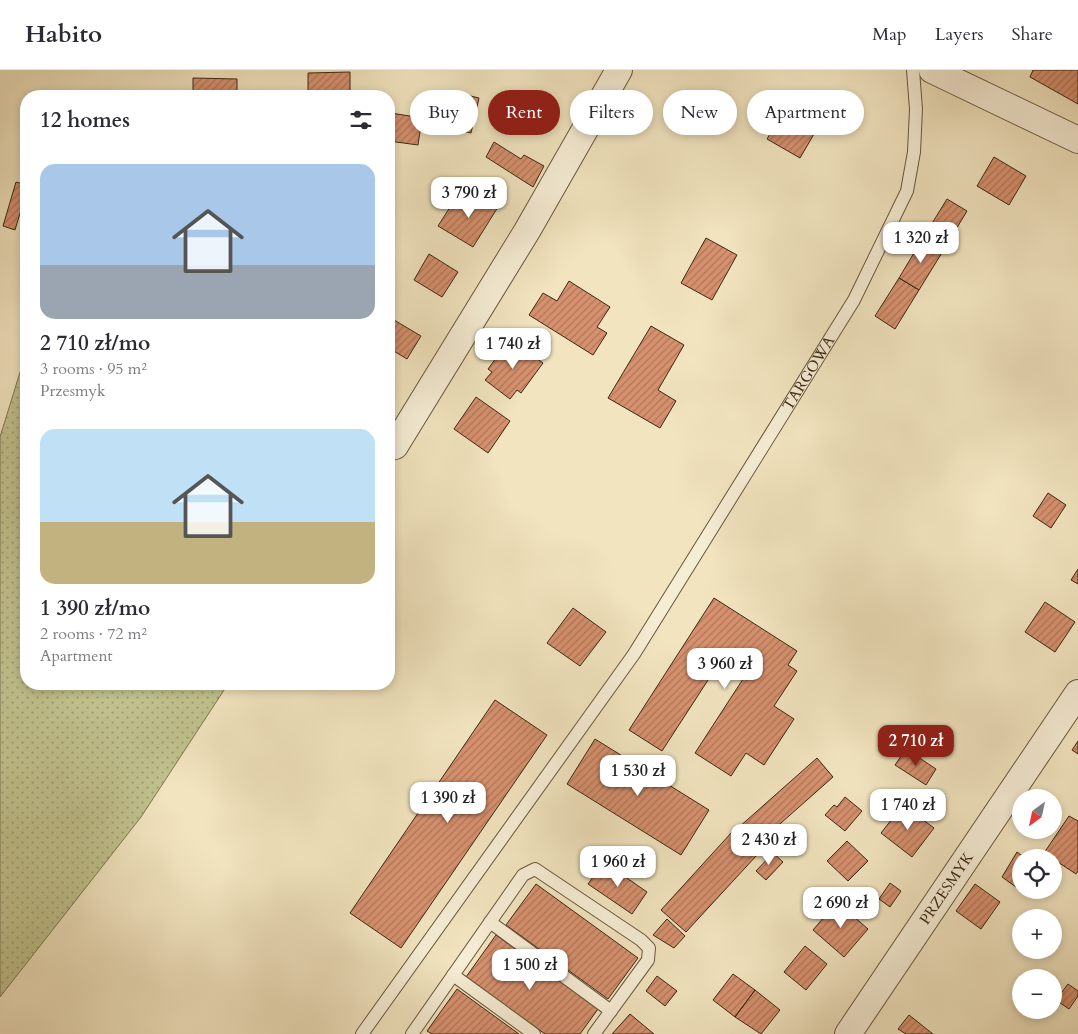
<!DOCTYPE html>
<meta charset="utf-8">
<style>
body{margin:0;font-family:Cardo,serif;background:#f2f2f3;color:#2b2b33;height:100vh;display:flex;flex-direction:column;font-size:19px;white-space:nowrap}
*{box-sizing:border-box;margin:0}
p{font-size:16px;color:#7c7c81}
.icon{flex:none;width:28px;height:28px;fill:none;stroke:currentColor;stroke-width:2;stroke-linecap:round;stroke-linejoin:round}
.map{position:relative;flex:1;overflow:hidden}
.side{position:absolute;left:20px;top:20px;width:375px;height:600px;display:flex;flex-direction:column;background:#fff;border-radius:20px;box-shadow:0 2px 8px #0003}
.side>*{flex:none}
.guide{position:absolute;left:410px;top:20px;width:475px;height:45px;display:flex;gap:10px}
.needle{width:32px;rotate:213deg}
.controls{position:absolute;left:1012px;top:719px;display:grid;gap:10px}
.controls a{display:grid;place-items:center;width:50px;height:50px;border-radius:50%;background:#fff;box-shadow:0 2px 8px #0003;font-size:25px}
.price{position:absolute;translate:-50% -42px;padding:0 11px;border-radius:10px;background:#fff;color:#222;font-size:16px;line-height:32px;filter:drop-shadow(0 1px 2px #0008)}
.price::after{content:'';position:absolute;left:50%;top:30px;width:15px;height:11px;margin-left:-8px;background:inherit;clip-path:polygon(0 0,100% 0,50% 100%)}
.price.selected{background:#8f2418;color:#fff}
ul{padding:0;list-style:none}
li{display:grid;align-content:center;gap:10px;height:265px;padding:0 20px}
li span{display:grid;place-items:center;height:155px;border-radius:15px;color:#555}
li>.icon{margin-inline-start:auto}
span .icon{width:90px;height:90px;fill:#fffc;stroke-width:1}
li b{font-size:21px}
h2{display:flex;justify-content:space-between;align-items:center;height:60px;padding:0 20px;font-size:21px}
.tag{padding:0 18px;border-radius:22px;background:#fff;box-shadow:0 2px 8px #0003;font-size:18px;line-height:45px}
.tag.selected{background:#8f2418;color:#fff}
header{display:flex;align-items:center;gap:30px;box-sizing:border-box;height:70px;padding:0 25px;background:#fff;border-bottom:1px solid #e1e1e2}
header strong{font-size:24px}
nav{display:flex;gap:28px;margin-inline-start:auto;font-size:18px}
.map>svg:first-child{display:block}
.grass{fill:url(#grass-dots);stroke:#7e7550}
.building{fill:url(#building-hatch);stroke:#3c2811}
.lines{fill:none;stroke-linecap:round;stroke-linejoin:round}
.lane-casing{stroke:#69573c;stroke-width:14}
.street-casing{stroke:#69573c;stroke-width:28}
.lane{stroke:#f6edd5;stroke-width:12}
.street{stroke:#f6edd5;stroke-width:26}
.labels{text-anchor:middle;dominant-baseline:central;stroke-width:4.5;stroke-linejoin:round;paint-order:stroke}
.street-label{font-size:15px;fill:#3c2811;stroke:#f6edd5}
</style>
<header>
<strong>Habito</strong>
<nav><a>Map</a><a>Layers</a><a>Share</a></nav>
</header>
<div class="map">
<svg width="1078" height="964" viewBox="0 0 1078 964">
<defs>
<pattern id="grass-dots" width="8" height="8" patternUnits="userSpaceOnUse" patternTransform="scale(1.25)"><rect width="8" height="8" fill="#c1c28e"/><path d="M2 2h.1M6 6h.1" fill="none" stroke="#9e9e73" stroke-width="1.8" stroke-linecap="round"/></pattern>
<pattern id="building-hatch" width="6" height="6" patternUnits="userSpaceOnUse" patternTransform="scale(1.25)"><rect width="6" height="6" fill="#d7916f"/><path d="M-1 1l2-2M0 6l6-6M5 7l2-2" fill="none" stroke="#b0765a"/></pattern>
</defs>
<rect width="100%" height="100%" fill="#f1e4bf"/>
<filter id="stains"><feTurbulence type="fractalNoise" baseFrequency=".004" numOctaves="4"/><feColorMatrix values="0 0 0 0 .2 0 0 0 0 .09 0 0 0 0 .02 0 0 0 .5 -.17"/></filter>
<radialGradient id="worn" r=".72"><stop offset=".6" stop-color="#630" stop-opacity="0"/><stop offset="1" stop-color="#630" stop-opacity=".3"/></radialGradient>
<path class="grass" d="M 26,283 L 26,614 L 228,614 L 141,747 L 0,927 L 0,367 Z"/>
<path class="building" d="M 1033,0 L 1078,0 L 1078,34 L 1030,7 Z
M 350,2 L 350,26 L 308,26 L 308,3 Z
M 193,8 L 237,9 L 237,26 L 193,26 Z
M 449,21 L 479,28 L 471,63 L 441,56 Z
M 512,23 L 541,30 L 535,59 L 505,52 Z
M 788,33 L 821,52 L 800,88 L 767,69 Z
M 391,43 L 422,48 L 418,75 L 389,71 Z
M 494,72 L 521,89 L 524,85 L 544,96 L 533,117 L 486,87 Z
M 994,87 L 1026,106 L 1009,135 L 977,116 Z
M 16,112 L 26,115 L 26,123 L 15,160 L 3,156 Z
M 472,120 L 498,137 L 473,177 L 438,156 L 452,134 L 460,139 Z
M 947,129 L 967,141 L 943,181 L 923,168 Z
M 706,168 L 737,185 L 712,230 L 681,213 Z
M 923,168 L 943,181 L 919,220 L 899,208 Z
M 429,184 L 458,202 L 442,227 L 414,210 Z
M 899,208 L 919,220 L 895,259 L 875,246 Z
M 569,211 L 610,237 L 597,257 L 607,263 L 593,285 L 529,245 L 543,223 L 557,231 Z
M 394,250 L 421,266 L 407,289 L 389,278 L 389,260 Z
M 651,256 L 684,275 L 658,320 L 676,331 L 660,358 L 608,328 Z
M 510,269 L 543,293 L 521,323 L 517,320 L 510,329 L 485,310 L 492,302 L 488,299 Z
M 476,327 L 510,351 L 488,383 L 454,359 Z
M 1048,423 L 1066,435 L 1051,458 L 1033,446 Z
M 1078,499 L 1078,514 L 1071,510 Z
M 714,528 L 797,581 L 788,595 L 797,601 L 774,636 L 794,649 L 764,695 L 746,683 L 731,706 L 695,683 L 745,606 L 721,590 L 662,681 L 629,660 Z
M 1045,532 L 1075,552 L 1055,582 L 1025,562 Z
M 573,538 L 606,562 L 580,596 L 547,573 Z
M 495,630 L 547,665 L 401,878 L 350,843 Z
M 595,669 L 709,740 L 681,785 L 567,714 Z
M 1078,671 L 1078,684 L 1072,680 Z
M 906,679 L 936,699 L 926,715 L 895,695 Z
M 817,688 L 833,707 L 755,776 L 738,758 Z
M 845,727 L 862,741 L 845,761 L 825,745 L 834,735 L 837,737 Z
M 903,735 L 934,758 L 912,787 L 881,763 Z
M 1069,746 L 1078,751 L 1078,801 L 1076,804 L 1044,783 Z
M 732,762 L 757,785 L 686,862 L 661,840 Z
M 847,771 L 868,791 L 848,811 L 827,791 Z
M 1017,782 L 1025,788 L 1021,788 L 1021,820 L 1030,820 L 1027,825 L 1002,807 Z
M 773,783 L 783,792 L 766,810 L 756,801 Z
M 604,792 L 647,822 L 632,844 L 588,814 Z
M 890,813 L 901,821 L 890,837 L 879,829 Z
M 536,814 L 638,888 L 608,929 L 506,855 Z
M 975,814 L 1000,832 L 981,859 L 956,841 Z
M 837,832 L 868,859 L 844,887 L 813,860 Z
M 667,849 L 685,866 L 674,878 L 653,865 Z
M 496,865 L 598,939 L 580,964 L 545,964 L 466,907 Z
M 805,876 L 827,894 L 806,920 L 784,902 Z
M 733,904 L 755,920 L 735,947 L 713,930 Z
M 657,906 L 677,921 L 665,936 L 646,921 Z
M 1068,914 L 1078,921 L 1078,926 L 1069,939 L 1056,930 Z
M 457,919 L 519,964 L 432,964 L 427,961 Z
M 755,920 L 780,940 L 761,964 L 735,947 Z
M 630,944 L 654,964 L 612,964 Z
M 909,945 L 933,964 L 906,964 L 898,959 Z"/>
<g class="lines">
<defs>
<g id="lane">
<path d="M 490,852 L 611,941"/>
<path d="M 453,905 L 534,964"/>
<path id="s1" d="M 362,964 L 634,584 L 854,230 L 907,121 L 914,82 L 916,39 L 913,0"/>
<path d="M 412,964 L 523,805 L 535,799 L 641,870 L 649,878 L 648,890 L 594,964"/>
</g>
<g id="street">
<path d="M 932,0 L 1078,70"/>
<path d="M 395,376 L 527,161 L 619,0"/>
<path id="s2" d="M 848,964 L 1078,623"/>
</g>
</defs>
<use href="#lane" class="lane-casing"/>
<use href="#street" class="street-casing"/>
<use href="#lane" class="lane"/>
<use href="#street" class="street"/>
</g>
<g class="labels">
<g class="street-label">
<text stroke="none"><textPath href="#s1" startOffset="798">TARGOWA</textPath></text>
<text stroke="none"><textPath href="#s2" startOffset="176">PRZESMYK</textPath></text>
</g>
</g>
<rect width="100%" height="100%" filter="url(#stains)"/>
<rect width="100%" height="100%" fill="url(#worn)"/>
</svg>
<div class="controls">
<a><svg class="needle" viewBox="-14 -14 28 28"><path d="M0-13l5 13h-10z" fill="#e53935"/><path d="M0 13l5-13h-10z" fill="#7c7c81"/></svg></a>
<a><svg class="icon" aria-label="locate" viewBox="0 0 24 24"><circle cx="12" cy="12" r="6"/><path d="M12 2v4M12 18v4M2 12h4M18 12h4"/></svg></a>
<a>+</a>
<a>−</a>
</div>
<b class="price" style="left:469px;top:149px">3 790 zł</b>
<b class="price" style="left:921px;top:194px">1 320 zł</b>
<b class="price" style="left:513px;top:300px">1 740 zł</b>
<b class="price" style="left:725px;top:620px">3 960 zł</b>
<b class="price selected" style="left:916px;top:697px">2 710 zł</b>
<b class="price" style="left:638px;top:727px">1 530 zł</b>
<b class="price" style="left:448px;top:754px">1 390 zł</b>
<b class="price" style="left:908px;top:761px">1 740 zł</b>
<b class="price" style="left:769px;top:796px">2 430 zł</b>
<b class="price" style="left:618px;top:818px">1 960 zł</b>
<b class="price" style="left:841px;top:859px">2 690 zł</b>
<b class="price" style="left:530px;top:921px">1 500 zł</b>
<div class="guide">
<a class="tag">Buy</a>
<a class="tag selected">Rent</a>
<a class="tag">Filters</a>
<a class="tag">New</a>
<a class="tag">Apartment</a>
</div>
<section class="side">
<h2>12 homes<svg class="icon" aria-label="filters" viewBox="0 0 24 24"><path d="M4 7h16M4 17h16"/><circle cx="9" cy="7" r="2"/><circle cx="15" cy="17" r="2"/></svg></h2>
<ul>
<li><span style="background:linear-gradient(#a9c7e8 65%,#9aa5b1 0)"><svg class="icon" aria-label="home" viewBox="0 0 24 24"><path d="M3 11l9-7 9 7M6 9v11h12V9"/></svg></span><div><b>2 710 zł/mo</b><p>3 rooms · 95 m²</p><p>Przesmyk</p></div></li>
<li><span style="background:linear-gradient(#bfe0f5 60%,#c2b280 0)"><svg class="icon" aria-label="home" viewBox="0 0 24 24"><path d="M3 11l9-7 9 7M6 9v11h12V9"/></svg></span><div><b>1 390 zł/mo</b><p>2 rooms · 72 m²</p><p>Apartment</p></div></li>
</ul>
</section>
</div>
